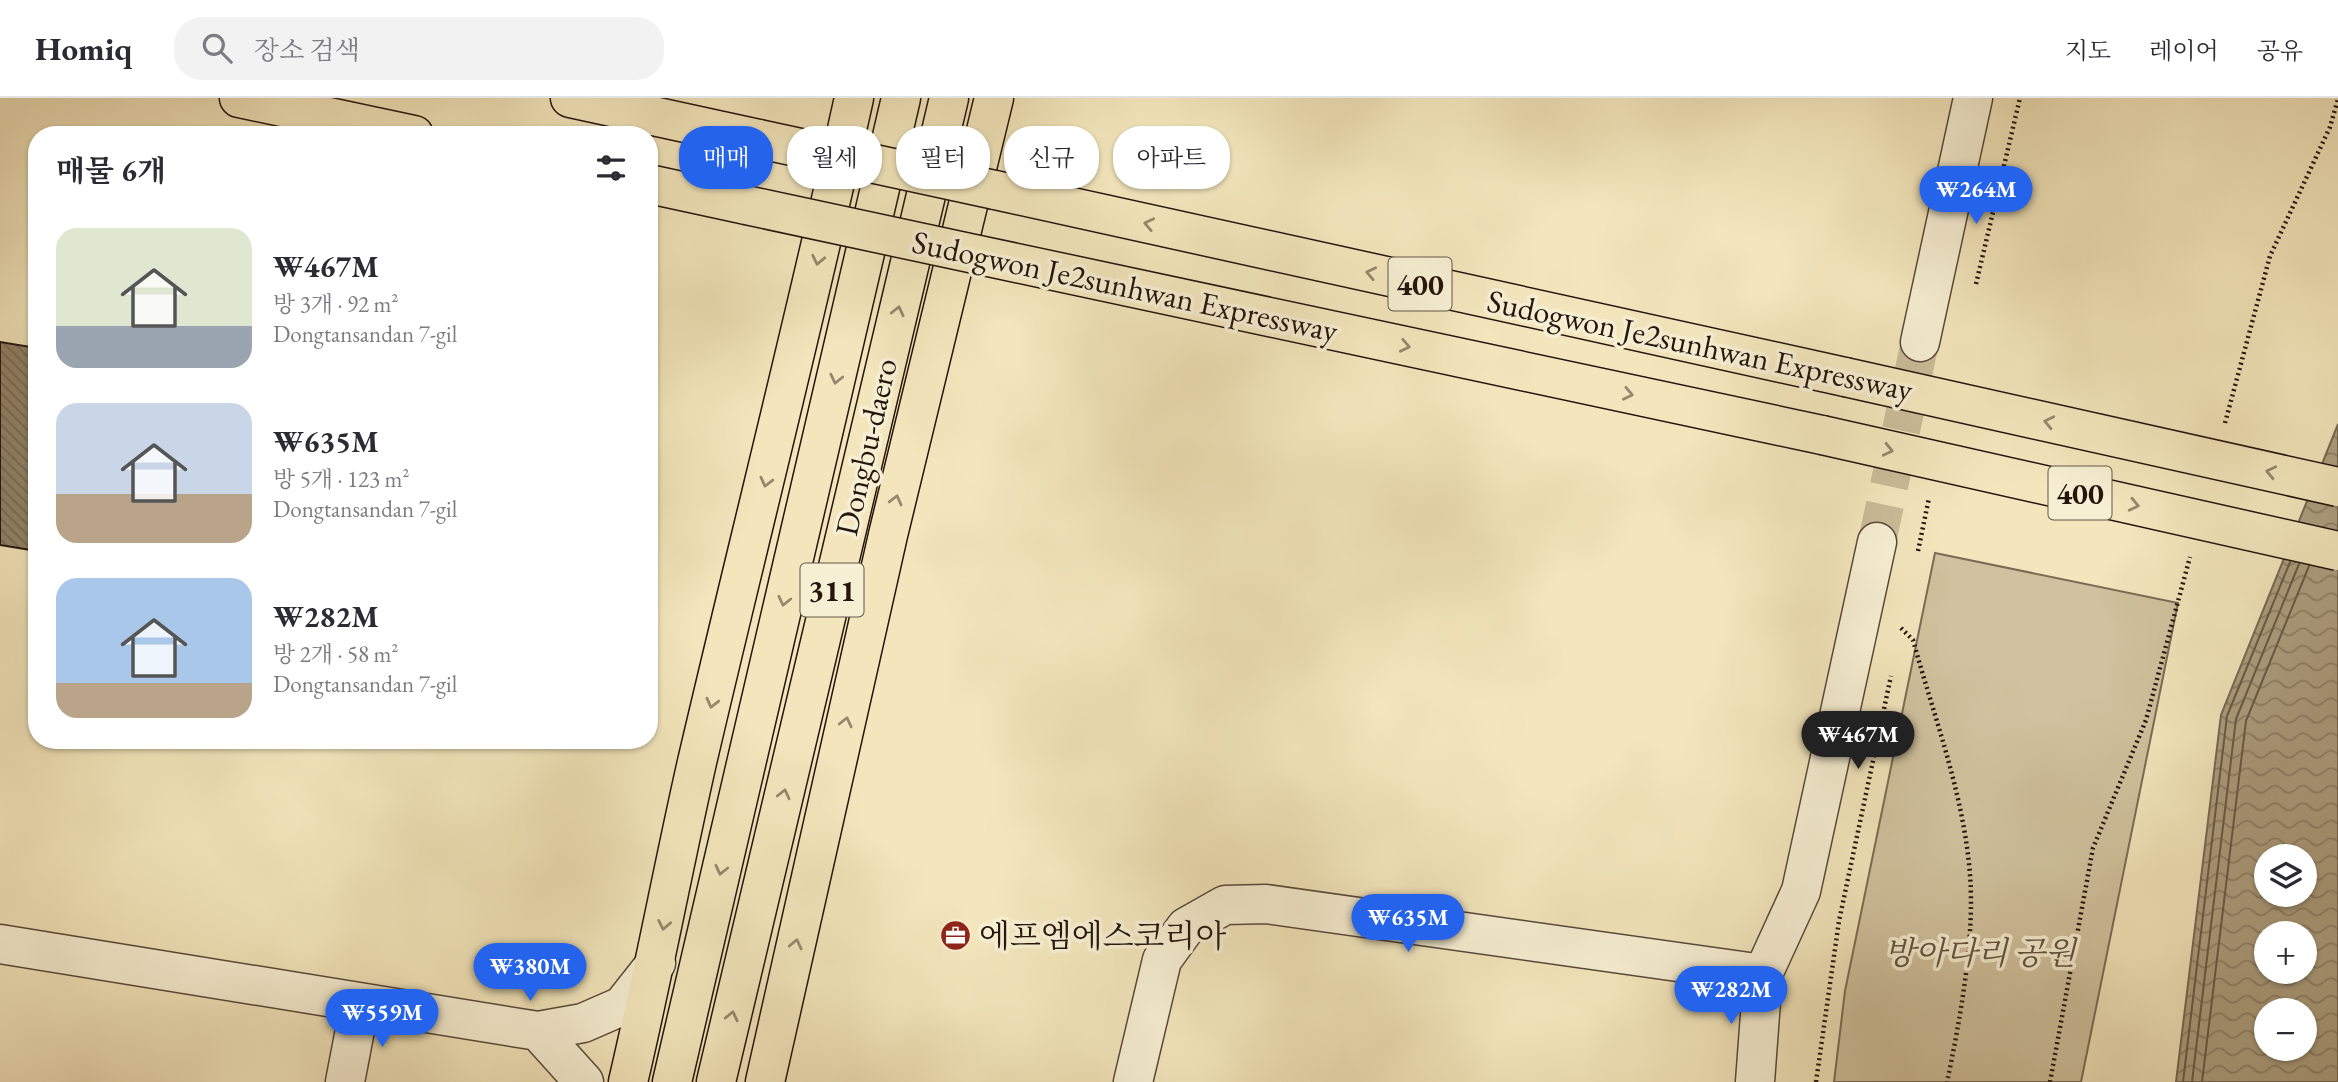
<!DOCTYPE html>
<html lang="ko">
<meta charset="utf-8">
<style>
body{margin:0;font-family:"EB Garamond","Noto Serif KR",serif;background:#f2f2f3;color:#2b2b33;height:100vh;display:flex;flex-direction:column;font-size:26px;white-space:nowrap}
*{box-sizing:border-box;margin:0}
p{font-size:23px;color:#7c7c81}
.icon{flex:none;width:38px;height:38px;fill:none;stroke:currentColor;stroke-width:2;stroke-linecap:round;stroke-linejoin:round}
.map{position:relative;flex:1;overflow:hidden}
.drawer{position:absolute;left:28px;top:28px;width:630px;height:623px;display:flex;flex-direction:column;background:#fff;border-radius:28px;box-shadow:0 2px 5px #0004}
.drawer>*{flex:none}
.banner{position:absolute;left:679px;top:28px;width:665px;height:63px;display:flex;gap:14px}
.tools{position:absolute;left:2254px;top:746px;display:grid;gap:14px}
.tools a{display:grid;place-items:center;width:63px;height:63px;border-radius:50%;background:#fff;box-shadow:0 2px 5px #0004;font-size:35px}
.price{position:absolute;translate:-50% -60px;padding:0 16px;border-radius:24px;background:#2563eb;color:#fff;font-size:23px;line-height:46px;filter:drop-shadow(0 2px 4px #0008)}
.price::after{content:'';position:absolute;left:50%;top:42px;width:21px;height:16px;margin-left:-10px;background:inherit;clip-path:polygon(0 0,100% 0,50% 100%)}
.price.selected{background:#222;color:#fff}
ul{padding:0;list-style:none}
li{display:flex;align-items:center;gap:21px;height:175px;padding:0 28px}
li span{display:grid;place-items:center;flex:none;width:196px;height:140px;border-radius:21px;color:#555}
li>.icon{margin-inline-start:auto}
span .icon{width:84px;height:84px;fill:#fffc;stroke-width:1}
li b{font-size:30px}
h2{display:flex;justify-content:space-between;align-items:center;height:84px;padding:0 28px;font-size:30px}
.pill{padding:0 24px;border-radius:28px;background:#fff;box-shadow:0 2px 5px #0004;font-size:24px;line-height:63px}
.pill.selected{background:#2563eb;color:#fff}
header{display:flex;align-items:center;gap:42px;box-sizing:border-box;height:98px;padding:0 35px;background:#fff;border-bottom:2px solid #e1e1e2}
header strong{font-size:33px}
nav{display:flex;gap:38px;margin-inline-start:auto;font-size:24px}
.search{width:490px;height:63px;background:#f2f2f3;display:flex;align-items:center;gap:18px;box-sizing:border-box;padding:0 24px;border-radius:28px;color:#7c7c81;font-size:26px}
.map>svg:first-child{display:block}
.green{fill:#d0c29e;stroke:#7a6c56;stroke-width:2}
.water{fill:url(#water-waves);stroke:#766852;stroke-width:2;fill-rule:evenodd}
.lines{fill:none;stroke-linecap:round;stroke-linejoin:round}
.shore{stroke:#685a46;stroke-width:2}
.building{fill:url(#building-back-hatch);stroke:#24150d;stroke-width:2}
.minor-tunnel{stroke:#cabc99;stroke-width:38;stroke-dasharray:38 19;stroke-linecap:butt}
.minor-casing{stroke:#584939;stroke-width:41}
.major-casing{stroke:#24150d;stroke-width:41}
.highway-casing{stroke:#24150d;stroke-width:41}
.path{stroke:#24150d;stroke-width:4.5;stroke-dasharray:2 3.5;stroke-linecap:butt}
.minor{stroke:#f7efd3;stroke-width:38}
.major{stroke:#f3e6bc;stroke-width:38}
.highway{stroke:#f3e6bc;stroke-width:38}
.highway-bridge-casing{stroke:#24150d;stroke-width:41;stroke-linecap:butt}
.highway-bridge{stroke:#f3e6bc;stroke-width:38}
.oneway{stroke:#96886d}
.labels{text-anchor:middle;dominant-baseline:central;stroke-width:7;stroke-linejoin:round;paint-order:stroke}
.shield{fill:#f7efd3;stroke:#635648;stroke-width:2}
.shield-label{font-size:30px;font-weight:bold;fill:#24150d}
.street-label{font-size:32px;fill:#24150d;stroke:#f7efd3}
.poi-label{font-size:32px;fill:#24150d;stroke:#f7efd3;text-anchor:start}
.park-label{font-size:32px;font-style:italic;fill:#605240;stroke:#f7efd3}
</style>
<header>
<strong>Homiq</strong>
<div class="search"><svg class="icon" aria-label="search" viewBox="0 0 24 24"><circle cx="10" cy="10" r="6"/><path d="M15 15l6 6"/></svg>장소 검색</div>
<nav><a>지도</a><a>레이어</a><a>공유</a></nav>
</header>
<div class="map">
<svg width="2338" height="984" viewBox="0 0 2338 984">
<defs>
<pattern id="water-waves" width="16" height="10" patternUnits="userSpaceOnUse" patternTransform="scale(1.75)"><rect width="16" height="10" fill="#ad9f80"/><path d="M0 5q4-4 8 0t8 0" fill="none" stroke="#8d8067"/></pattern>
<pattern id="building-back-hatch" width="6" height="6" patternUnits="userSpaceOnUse" patternTransform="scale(1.75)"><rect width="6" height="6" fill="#908268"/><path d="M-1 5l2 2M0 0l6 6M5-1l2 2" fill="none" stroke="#756954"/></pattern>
</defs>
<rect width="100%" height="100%" fill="#f3e6bc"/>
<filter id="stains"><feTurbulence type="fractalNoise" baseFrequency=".00286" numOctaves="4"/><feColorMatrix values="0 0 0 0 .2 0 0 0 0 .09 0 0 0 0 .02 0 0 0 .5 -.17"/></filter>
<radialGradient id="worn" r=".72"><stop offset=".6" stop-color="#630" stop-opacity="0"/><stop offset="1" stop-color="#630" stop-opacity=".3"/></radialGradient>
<path class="green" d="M 1935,455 L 2178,505 L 2081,984 L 1834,984 L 1845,893 Z"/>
<path class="water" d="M 2338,326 L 2338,984 L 2176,984 L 2221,617 ZM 2266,758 L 2305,758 L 2305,796 L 2266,796 ZM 2266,835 L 2305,835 L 2305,873 L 2266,873 ZM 2266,912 L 2305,912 L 2305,950 L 2266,950 Z"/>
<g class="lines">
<path class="shore" d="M 2183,984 L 2227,618 L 2290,464
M 2192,984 L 2236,621 L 2299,466
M 2202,984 L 2246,623 L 2309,468"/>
</g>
<path class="building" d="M 0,244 L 37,250 L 37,453 L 0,447 Z"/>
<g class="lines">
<path class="minor-tunnel" d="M 1877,444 L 1920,244"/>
<defs>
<path id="minor" d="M 1920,244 L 1973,0
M 0,846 L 538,933
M 345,984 L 360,906
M 584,984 L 538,933 L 583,925 L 622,908 L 656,865
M 1133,984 L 1162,862 L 1186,829 L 1225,807 L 1266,806 L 1763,876
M 1755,984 L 1763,876 L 1801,793 L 1877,444"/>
<path id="major" d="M 628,984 C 653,878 673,770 697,664 C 749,442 805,222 854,0
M 765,984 L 888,437 L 994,0"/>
<path id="highway" d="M 239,0 L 414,37
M 570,0 L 759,41
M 649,86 L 746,107
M 995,92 L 1845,279
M 979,157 L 1822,337
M 672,984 L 901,0
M 716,984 L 949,0"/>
</defs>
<use href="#minor" class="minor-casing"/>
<use href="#major" class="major-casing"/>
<use href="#highway" class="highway-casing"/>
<path class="path" d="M 1976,186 L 2020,0
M 2225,325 L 2270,158 L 2330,29 L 2338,1
M 1918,453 L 1929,400
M 1901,530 L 1913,542 C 1934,619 1964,697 1970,777 C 1975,839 1960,923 1947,984
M 1816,984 L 1839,823 L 1891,578
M 2050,984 L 2093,750 L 2146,622 L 2190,459"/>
<use href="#minor" class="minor"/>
<use href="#major" class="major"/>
<use href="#highway" class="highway"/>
<defs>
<path id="highway-bridge" d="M 759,41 L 995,92
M 746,107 L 979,157
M 1845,279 L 2338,389
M 1822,337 L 2338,453"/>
</defs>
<use href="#highway-bridge" class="highway-bridge-casing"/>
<use href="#highway-bridge" class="highway-bridge"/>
</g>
<defs><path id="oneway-chevron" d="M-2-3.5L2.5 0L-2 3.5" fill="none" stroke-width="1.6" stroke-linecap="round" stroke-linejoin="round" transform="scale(1.75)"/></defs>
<g class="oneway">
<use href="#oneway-chevron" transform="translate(1149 126) rotate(-168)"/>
<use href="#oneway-chevron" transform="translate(818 162) rotate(102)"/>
<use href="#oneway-chevron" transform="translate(1371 175) rotate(-168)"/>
<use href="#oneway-chevron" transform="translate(898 213) rotate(-77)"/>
<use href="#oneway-chevron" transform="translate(1405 248) rotate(12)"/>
<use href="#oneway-chevron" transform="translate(836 281) rotate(103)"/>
<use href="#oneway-chevron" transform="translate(1628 296) rotate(12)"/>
<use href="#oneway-chevron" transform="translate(2049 324) rotate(-167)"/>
<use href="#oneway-chevron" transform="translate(1888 352) rotate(13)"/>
<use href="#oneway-chevron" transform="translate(2271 374) rotate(-167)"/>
<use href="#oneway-chevron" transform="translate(766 384) rotate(104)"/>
<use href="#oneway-chevron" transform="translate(896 402) rotate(-76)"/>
<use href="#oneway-chevron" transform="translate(2134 407) rotate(13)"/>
<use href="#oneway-chevron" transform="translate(784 503) rotate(103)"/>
<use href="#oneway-chevron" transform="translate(712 605) rotate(104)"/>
<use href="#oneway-chevron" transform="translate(846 624) rotate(-77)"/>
<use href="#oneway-chevron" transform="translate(784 696) rotate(-77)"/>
<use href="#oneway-chevron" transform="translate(721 772) rotate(103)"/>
<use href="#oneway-chevron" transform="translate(664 827) rotate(101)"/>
<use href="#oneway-chevron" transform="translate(796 846) rotate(-77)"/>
<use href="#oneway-chevron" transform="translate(732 918) rotate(-77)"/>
</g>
<defs>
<symbol id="office-disc" viewBox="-11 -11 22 22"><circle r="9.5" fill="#8f2418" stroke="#f7efd3"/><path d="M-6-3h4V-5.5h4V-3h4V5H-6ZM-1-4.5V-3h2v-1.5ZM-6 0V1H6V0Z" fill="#fff"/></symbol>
</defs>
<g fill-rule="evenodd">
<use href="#office-disc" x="938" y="820" width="35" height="35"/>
</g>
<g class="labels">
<g class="shield">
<rect x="1388.5" y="159.5" width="63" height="53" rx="5"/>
<rect x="2048.5" y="368.5" width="63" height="53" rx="5"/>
<rect x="800.5" y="465.5" width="63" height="53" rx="5"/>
</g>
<g class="shield-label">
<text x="1420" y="186">400</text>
<text x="2080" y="395">400</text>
<text x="832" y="492">311</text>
</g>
<g class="street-label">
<text transform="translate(1125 188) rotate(12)">Sudogwon Je2sunhwan Expressway</text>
<text transform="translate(1700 247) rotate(12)">Sudogwon Je2sunhwan Expressway</text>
<text transform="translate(866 349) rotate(-77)">Dongbu-daero</text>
</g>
<g class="poi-label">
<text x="979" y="838">에프엠에스코리아</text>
</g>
<g class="park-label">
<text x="1980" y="855">방아다리 공원</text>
</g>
</g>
<rect width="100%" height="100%" filter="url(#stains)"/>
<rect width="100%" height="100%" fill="url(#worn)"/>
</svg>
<div class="tools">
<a><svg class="icon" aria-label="layers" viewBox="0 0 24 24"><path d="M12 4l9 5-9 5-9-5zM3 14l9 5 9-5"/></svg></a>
<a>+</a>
<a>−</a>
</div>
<b class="price" style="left:1976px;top:128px">₩264M</b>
<b class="price selected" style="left:1858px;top:673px">₩467M</b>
<b class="price" style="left:1408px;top:856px">₩635M</b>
<b class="price" style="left:530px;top:905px">₩380M</b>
<b class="price" style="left:1731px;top:928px">₩282M</b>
<b class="price" style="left:382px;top:951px">₩559M</b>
<div class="banner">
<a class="pill selected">매매</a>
<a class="pill">월세</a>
<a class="pill">필터</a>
<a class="pill">신규</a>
<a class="pill">아파트</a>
</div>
<section class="drawer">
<h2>매물 6개<svg class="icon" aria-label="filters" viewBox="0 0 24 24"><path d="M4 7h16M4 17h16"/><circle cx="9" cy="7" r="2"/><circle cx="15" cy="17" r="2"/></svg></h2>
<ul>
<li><span style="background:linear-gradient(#dfe7d0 70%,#9aa5b1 0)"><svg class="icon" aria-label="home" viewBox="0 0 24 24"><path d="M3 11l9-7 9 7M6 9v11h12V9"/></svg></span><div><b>₩467M</b><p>방 3개 · 92 m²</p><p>Dongtansandan 7-gil</p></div></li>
<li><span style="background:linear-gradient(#c9d6e8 65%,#b9a48a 0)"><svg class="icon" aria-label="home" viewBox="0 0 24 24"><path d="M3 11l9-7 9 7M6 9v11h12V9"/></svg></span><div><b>₩635M</b><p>방 5개 · 123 m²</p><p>Dongtansandan 7-gil</p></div></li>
<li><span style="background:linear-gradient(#a9c7e8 75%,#b9a48a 0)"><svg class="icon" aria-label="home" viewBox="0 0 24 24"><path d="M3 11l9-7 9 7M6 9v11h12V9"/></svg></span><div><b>₩282M</b><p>방 2개 · 58 m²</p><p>Dongtansandan 7-gil</p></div></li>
</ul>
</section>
</div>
